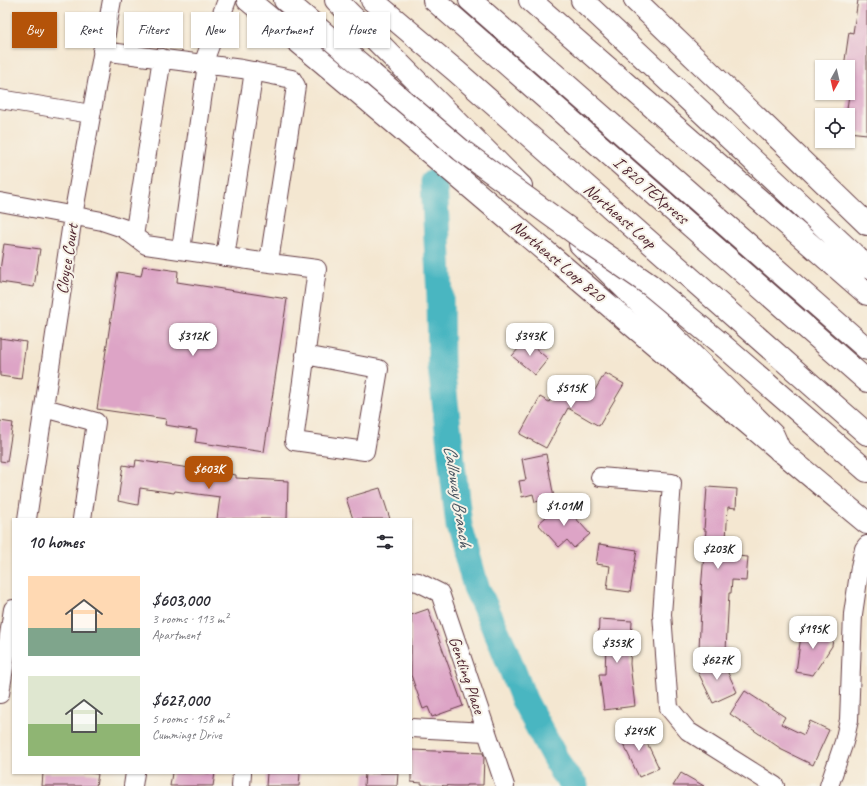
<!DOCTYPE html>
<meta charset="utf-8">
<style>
body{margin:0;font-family:Caveat,sans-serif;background:#f2f2f3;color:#2b2b33;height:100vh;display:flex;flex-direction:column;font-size:15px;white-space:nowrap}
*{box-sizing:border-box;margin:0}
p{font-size:13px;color:#7c7c81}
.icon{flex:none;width:22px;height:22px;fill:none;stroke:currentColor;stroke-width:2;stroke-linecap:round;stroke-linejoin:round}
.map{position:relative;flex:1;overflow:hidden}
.details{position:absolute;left:12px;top:518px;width:400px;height:256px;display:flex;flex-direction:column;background:#fff;border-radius:0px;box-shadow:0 1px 3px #0004}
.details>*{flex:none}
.top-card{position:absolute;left:12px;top:12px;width:400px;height:36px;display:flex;gap:8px}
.needle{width:26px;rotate:188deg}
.buttons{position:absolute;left:815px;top:60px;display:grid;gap:8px}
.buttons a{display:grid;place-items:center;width:40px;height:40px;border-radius:0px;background:#fff;box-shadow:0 1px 3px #0004;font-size:20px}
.price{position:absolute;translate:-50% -34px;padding:0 9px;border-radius:8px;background:#fff;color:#222;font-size:13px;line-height:26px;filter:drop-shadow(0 1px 2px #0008)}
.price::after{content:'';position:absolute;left:50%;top:24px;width:12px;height:9px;margin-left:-6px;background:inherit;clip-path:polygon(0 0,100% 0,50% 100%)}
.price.on{background:#b45309;color:#fff}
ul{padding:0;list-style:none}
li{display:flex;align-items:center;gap:12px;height:100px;padding:0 16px}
li span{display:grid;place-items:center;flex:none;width:112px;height:80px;border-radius:0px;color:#555}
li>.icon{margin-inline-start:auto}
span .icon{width:48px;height:48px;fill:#fffc;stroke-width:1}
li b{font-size:17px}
h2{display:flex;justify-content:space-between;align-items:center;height:48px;padding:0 16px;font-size:17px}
.chip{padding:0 14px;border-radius:0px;background:#fff;box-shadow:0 1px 3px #0004;font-size:14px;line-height:36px}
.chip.on{background:#b45309;color:#fff}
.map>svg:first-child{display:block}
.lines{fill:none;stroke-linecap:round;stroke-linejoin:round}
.river{stroke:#48b6c1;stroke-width:27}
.building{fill:#dda4c6}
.minor-casing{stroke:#643d44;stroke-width:20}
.major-casing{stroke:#643d44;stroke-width:24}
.highway-casing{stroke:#643d44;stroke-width:24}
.minor{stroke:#fff;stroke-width:18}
.major{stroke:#fff;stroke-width:22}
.highway{stroke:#fff;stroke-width:22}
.highway-bridge-casing{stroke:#643d44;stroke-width:24;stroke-linecap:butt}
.highway-bridge{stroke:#fff;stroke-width:22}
.labels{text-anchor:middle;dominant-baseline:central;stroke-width:4;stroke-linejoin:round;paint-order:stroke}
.street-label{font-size:17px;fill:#4a1f2b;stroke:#f7f3e8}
.water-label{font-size:18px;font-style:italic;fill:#495460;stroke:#f7f3e8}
</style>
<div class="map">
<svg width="867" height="786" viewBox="0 0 867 786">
<rect width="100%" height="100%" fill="#f7f3e8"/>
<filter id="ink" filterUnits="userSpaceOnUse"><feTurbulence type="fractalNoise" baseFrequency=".025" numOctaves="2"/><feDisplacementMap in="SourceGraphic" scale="8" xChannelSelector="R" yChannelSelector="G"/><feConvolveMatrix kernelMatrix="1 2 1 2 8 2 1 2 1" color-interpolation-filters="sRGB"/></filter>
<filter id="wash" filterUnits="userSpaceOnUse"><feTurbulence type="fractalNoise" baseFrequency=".012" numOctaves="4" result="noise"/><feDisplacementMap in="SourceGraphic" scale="16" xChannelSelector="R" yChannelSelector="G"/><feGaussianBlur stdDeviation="0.9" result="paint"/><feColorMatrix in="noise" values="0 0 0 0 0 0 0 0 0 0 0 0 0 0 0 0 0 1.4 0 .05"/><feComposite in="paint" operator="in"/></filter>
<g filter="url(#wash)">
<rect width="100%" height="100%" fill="#f4e7d1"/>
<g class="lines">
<path class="river" d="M 434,182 L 440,296 L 441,366 L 459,526 L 476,587 L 503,646 L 524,700 L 562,771 L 575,786"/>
</g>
<g id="blocks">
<path class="building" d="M 858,0 L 867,0 L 867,134 L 848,132 L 848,115 L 846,115 L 852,75 L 848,74 L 848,67 L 844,67 L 849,32 L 853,33 Z
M 4,244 L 40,249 L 34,287 L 0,282 L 0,270 Z
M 143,266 L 178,271 L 177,282 L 287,299 L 264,452 L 195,442 L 197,430 L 165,425 L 166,419 L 97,409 L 118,272 L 141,276 Z
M 0,338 L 26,342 L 21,379 L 0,376 Z
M 526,340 L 548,359 L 535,375 L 512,356 Z
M 605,373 L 624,384 L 599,426 L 568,408 L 546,448 L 520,434 L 540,397 L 549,402 L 558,387 L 579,399 L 587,386 L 595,390 Z
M 0,421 L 13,423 L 7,462 L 0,461 Z
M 546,454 L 554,498 L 535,502 L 533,494 L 522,497 L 519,481 L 526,480 L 522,459 Z
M 136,460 L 236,475 L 236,478 L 288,481 L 287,519 L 217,519 L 220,497 L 175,491 L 174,493 L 140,488 L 138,505 L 118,501 L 123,465 L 135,467 Z
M 707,487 L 737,489 L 736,508 L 728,507 L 725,555 L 748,557 L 746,581 L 732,580 L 731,593 L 729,593 L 726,650 L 699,648 L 702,590 L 701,590 L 706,530 L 704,530 Z
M 380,488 L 390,519 L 353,519 L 346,498 Z
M 562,503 L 590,534 L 574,548 L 567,540 L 559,547 L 538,524 Z
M 599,544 L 637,550 L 630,592 L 607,589 L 610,566 L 596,564 Z
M 428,609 L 463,706 L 432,717 L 428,707 L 423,709 L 411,675 L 411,615 Z
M 599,619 L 632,621 L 630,664 L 635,706 L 604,710 L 599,674 L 605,674 L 606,645 L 598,645 Z
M 802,628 L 834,632 L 832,646 L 813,675 L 796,672 Z
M 721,658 L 737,692 L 713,703 L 697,670 Z
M 745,691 L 785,717 L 781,724 L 804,735 L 810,721 L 829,730 L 813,765 L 780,749 L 780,748 L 730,714 Z
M 639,726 L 659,768 L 639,777 L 619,735 Z
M 411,750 L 483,753 L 484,756 L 483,785 L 466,785 L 466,786 L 455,786 L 422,785 L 422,783 L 411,782 Z
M 43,773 L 88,773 L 98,774 L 96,786 L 42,786 Z
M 172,773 L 215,773 L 213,786 L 170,786 Z
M 267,773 L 300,773 L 299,786 L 266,786 Z
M 365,773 L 398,773 L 397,786 L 364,786 Z
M 681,773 L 704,786 L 673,786 Z"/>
</g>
</g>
<g filter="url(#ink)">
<use href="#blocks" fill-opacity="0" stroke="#643d44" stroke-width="1"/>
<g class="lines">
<defs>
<path id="minor" d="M 203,64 L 227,0
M 0,99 L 91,114
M 0,202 L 102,221 L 123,228 L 146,245 L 262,262 L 270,255 L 296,86 L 292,79 L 242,69 L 102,51
M 134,236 L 162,58
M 181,250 L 207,64
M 225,257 L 254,71
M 262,262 L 317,269 L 294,441 L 365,451 L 379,369 L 305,355
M 44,408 L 96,422 L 82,519
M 600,477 L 672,483 L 662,614 L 669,708 L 688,731 L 775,786
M 27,519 L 73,216 L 112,0
M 411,581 L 418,582 L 440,593 L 505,786
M 0,694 L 13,609
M 411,728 L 486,732
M 133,786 L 135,773
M 241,786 L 242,773
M 829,786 L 844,742 L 849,720 L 853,614 L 860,567 L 864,549 L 867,545"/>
<path id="major" d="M 248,0 C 456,172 659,351 867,523
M 635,0 L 867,224"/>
<path id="highway" d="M 285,0 L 372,74
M 336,0 L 521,186
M 372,0 L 456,71 L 867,434
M 434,0 L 867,381
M 470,0 L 867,349
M 530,0 L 867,294
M 582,0 L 867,267
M 580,244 L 773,435 L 780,451
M 720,343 L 867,471"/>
</defs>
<use href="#minor" class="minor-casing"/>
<use href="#major" class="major-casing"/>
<use href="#highway" class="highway-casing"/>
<use href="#minor" class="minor"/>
<use href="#major" class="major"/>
<use href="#highway" class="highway"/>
<defs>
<path id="highway-bridge" d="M 372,74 L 461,150 L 586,241 L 650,285 L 720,343"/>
</defs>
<use href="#highway-bridge" class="highway-bridge-casing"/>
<use href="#highway-bridge" class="highway-bridge"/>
</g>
</g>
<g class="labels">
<g class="street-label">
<text transform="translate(651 190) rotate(41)">I 820 TEXpress</text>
<text transform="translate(620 216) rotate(41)">Northeast Loop</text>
<text transform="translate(67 259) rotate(-81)">Cloyce Court</text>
<text transform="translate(558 261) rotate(40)">Northeast Loop 820</text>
<text transform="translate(467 675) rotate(71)">Gentling Place</text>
</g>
<g class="water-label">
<text transform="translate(458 496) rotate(81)">Calloway Branch</text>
</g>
</g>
</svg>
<div class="buttons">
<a><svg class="needle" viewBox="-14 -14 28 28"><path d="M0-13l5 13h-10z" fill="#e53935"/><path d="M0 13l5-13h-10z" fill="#7c7c81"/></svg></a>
<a><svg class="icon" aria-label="locate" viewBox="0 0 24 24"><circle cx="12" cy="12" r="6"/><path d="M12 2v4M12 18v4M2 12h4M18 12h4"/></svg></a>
</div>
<b class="price" style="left:193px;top:357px">$312K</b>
<b class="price" style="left:530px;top:357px">$343K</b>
<b class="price" style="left:571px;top:409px">$515K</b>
<b class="price on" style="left:209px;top:490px">$603K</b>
<b class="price" style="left:564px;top:527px">$1.01M</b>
<b class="price" style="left:718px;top:570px">$203K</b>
<b class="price" style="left:813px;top:650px">$195K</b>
<b class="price" style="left:617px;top:664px">$353K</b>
<b class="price" style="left:717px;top:681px">$627K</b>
<b class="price" style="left:639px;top:752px">$245K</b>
<div class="top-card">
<a class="chip on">Buy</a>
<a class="chip">Rent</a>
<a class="chip">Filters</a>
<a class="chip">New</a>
<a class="chip">Apartment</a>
<a class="chip">House</a>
</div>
<section class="details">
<h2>10 homes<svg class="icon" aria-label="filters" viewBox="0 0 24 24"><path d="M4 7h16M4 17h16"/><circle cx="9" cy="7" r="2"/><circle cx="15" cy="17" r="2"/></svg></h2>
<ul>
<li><span style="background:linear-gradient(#ffd9b3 65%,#7fa58c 0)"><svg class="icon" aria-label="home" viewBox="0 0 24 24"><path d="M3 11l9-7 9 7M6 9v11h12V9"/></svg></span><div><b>$603,000</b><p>3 rooms · 113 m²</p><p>Apartment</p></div></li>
<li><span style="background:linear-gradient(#dfe7d0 60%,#8fb573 0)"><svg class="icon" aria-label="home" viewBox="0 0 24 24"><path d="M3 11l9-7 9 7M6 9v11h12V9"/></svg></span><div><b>$627,000</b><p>5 rooms · 158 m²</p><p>Cummings Drive</p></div></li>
</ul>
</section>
</div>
